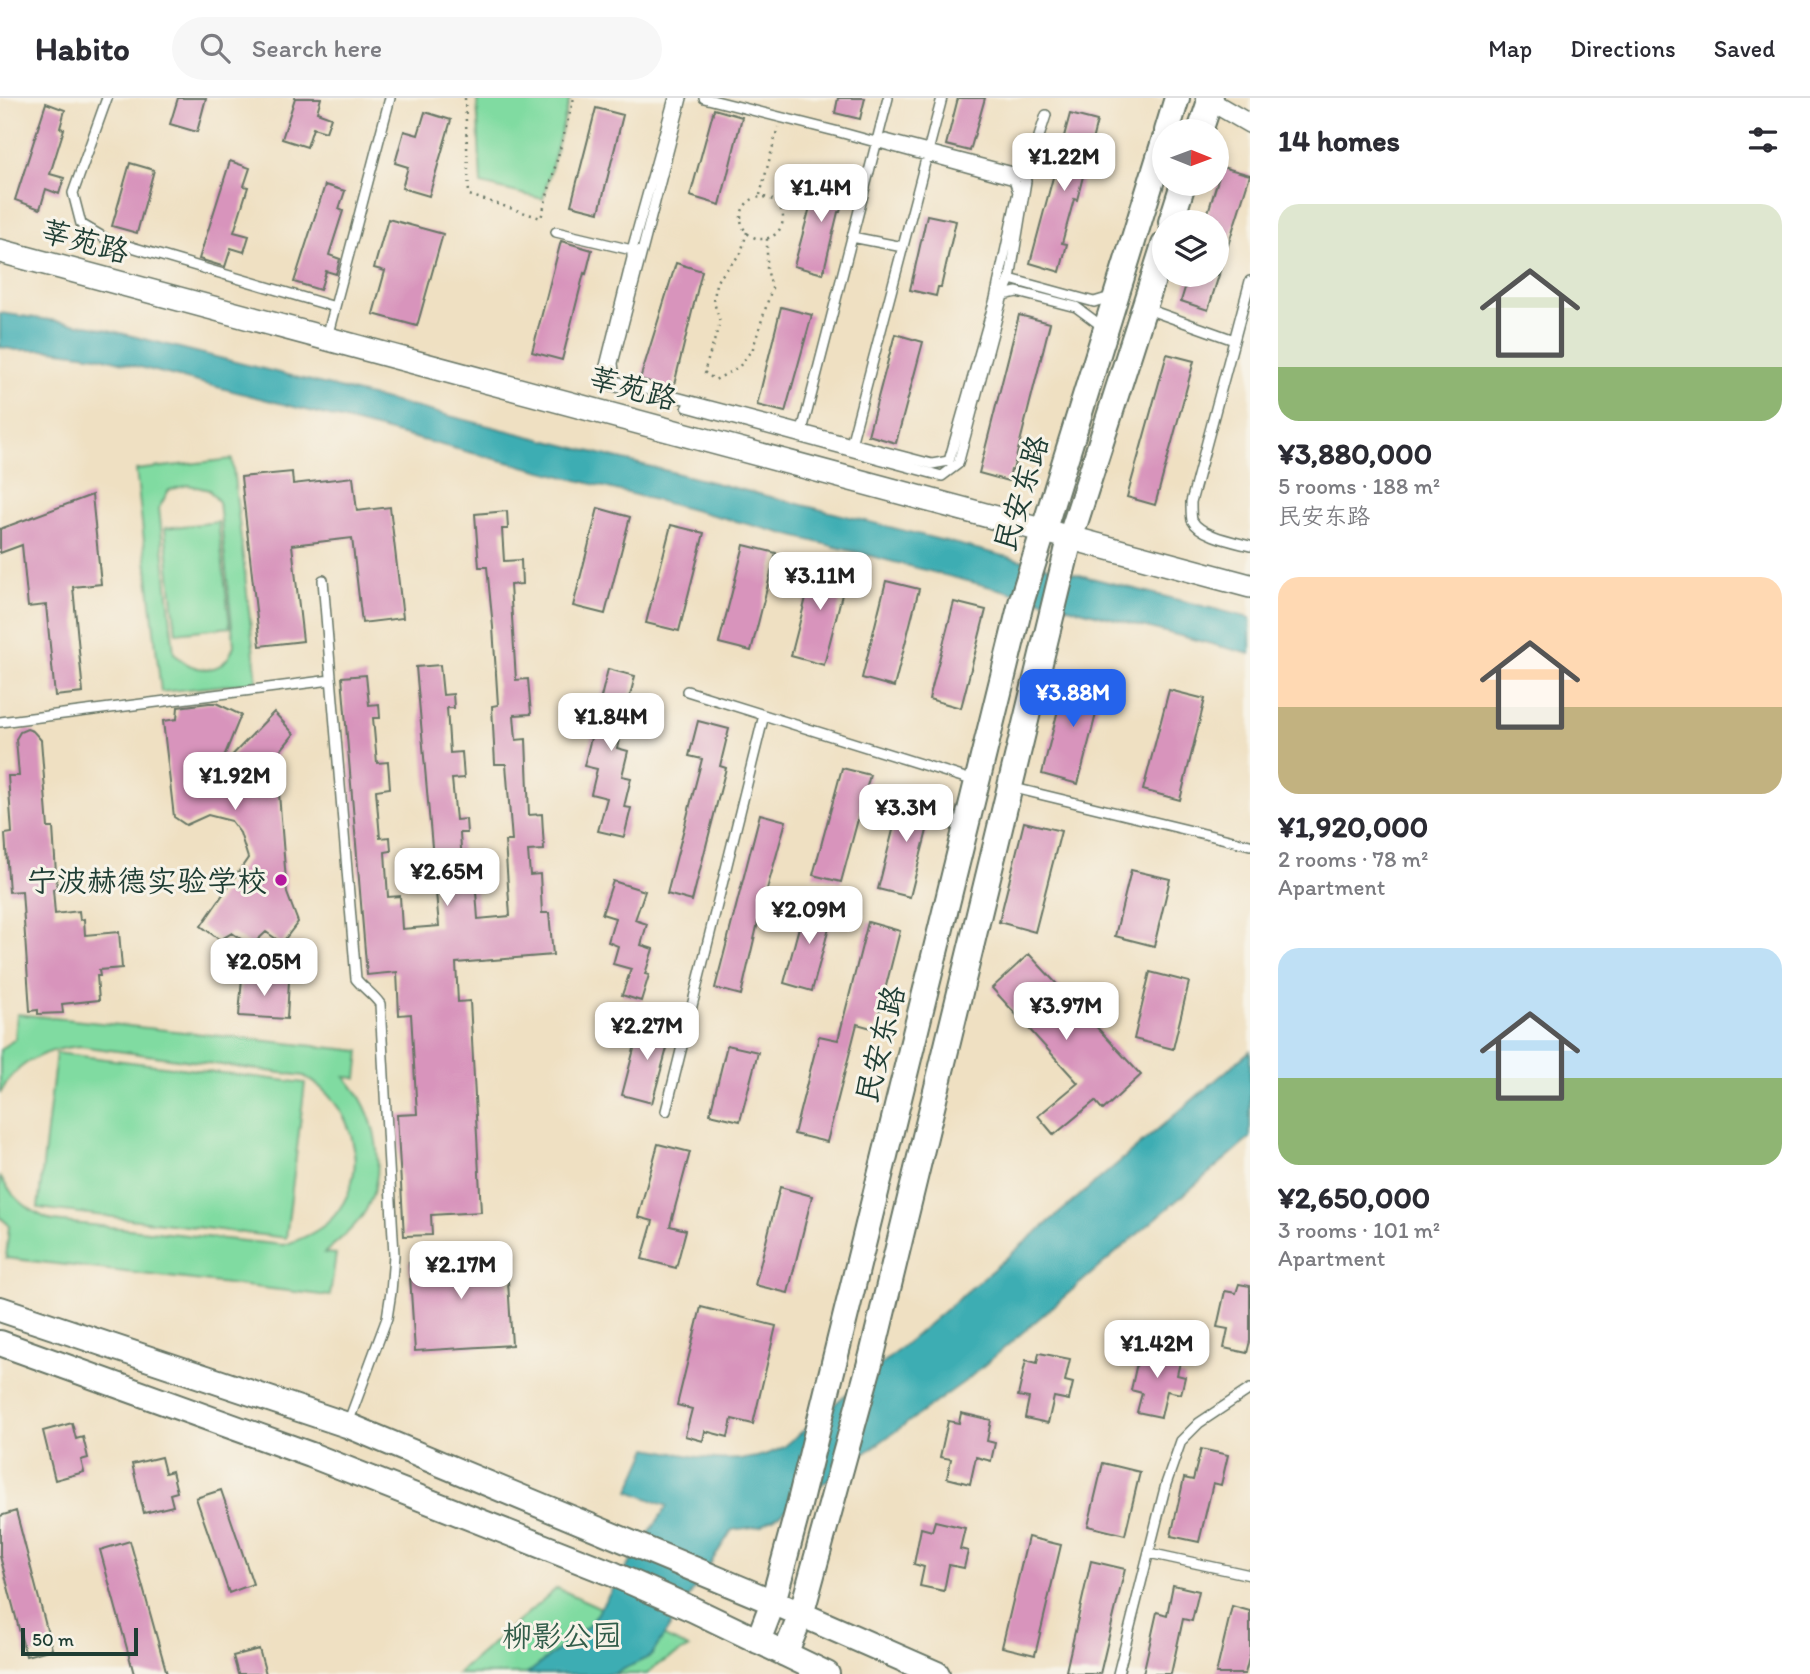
<!DOCTYPE html>
<meta charset="utf-8">
<style>
body{margin:0;font-family:Itim,"LXGW WenKai TC",sans-serif;background:#f7f7f7;color:#2b2b33;height:100vh;display:flex;flex-direction:column;font-size:26px;white-space:nowrap}
*{box-sizing:border-box;margin:0}
p{font-size:23px;color:#7c7c81}
.icon{flex:none;width:38px;height:38px;fill:none;stroke:currentColor;stroke-width:2;stroke-linecap:round;stroke-linejoin:round}
.map{position:relative;flex:1;overflow:hidden}
.sheet{display:flex;flex-direction:column;background:#fff;width:560px}
.sheet>*{flex:none}
.needle{width:46px;rotate:91deg}
.tools{position:absolute;left:1152px;top:21px;display:grid;gap:14px}
.tools a{display:grid;place-items:center;width:77px;height:77px;border-radius:50%;background:#fff;box-shadow:0 4px 10px #0003;font-size:35px}
.scale{position:absolute;left:21px;bottom:18px;width:117px;box-sizing:border-box;padding-left:7px;border:4px solid #1f3d34;border-top:0;font-size:19px;line-height:24px;white-space:nowrap;color:#1f3d34;-webkit-text-stroke:5px #f7f3e8;paint-order:stroke}
.price{position:absolute;translate:-50% -60px;padding:0 16px;border-radius:14px;background:#fff;color:#222;font-size:23px;line-height:46px;filter:drop-shadow(0 2px 4px #0008)}
.price::after{content:'';position:absolute;left:50%;top:42px;width:21px;height:16px;margin-left:-10px;background:inherit;clip-path:polygon(0 0,100% 0,50% 100%)}
.price.selected{background:#2563eb;color:#fff}
ul{padding:0;list-style:none}
li{display:grid;align-content:center;gap:14px;height:371px;padding:0 28px}
li span{display:grid;place-items:center;height:217px;border-radius:21px;color:#555}
li>.icon{margin-inline-start:auto}
span .icon{width:126px;height:126px;fill:#fffc;stroke-width:1}
li b{font-size:30px}
h2{display:flex;justify-content:space-between;align-items:center;height:84px;padding:0 28px;font-size:30px}
header{display:flex;align-items:center;gap:42px;box-sizing:border-box;height:98px;padding:0 35px;background:#fff;border-bottom:2px solid #e1e1e2}
header strong{font-size:33px}
nav{display:flex;gap:38px;margin-inline-start:auto;font-size:24px}
.search{width:490px;height:63px;background:#f7f7f7;display:flex;align-items:center;gap:18px;box-sizing:border-box;padding:0 24px;border-radius:38px;color:#7c7c81;font-size:26px}
main{display:flex;flex:1;min-height:0}
.map>svg:first-child{display:block}
.green{fill:#80dba1;stroke:#508c6a;stroke-width:2;fill-rule:evenodd}
.water{fill:#3cadb3;stroke:#2e7574;stroke-width:2}
.building{fill:#d894bc}
.lines{fill:none;stroke-linecap:round;stroke-linejoin:round}
.service-casing{stroke:#687666;stroke-width:12}
.minor-casing{stroke:#687666;stroke-width:21}
.tertiary-casing{stroke:#687666;stroke-width:26}
.secondary-casing{stroke:#687666;stroke-width:28}
.path{stroke:#687666;stroke-width:2.5;stroke-dasharray:2 5;stroke-linecap:butt}
.service{stroke:#fff;stroke-width:9}
.minor{stroke:#fff;stroke-width:18}
.tertiary{stroke:#fff;stroke-width:23}
.secondary{stroke:#fff;stroke-width:24}
.poi-dot{fill:#b5179e;stroke:#f7f3e8;stroke-width:2.5}
.labels{text-anchor:middle;dominant-baseline:central;stroke-width:6;stroke-linejoin:round;paint-order:stroke}
.street-label{font-size:30px;fill:#1f3d34;stroke:#f7f3e8}
.poi-label{font-size:30px;fill:#1f3d34;stroke:#f7f3e8;text-anchor:end}
.park-label{font-size:30px;fill:#325d4a;stroke:#f7f3e8}
</style>
<header>
<strong>Habito</strong>
<div class="search"><svg class="icon" aria-label="search" viewBox="0 0 24 24"><circle cx="10" cy="10" r="6"/><path d="M15 15l6 6"/></svg>Search here</div>
<nav><a>Map</a><a>Directions</a><a>Saved</a></nav>
</header>
<main>
<div class="map">
<svg width="1250" height="1576" viewBox="0 0 1250 1576">
<rect width="100%" height="100%" fill="#f7f3e8"/>
<filter id="ink" filterUnits="userSpaceOnUse"><feTurbulence type="fractalNoise" baseFrequency=".0143" numOctaves="2"/><feDisplacementMap in="SourceGraphic" scale="14" xChannelSelector="R" yChannelSelector="G"/><feConvolveMatrix kernelMatrix="1 2 1 2 8 2 1 2 1" color-interpolation-filters="sRGB"/></filter>
<filter id="wash" filterUnits="userSpaceOnUse"><feTurbulence type="fractalNoise" baseFrequency=".00686" numOctaves="4" result="noise"/><feDisplacementMap in="SourceGraphic" scale="28" xChannelSelector="R" yChannelSelector="G"/><feGaussianBlur stdDeviation="1.57" result="paint"/><feColorMatrix in="noise" values="0 0 0 0 0 0 0 0 0 0 0 0 0 0 0 0 0 1.4 0 .05"/><feComposite in="paint" operator="in"/></filter>
<g filter="url(#wash)">
<rect width="100%" height="100%" fill="#efe0c2"/>
<path class="green" d="M 477,0 L 570,0 L 543,101 L 481,86 Z
M 232,361 L 257,584 L 161,594 L 136,372 ZM 188,387 L 209,392 L 219,404 L 234,547 C 225,578 193,577 174,555 L 159,410 L 169,392 Z
M 218,424 L 230,529 L 176,535 L 165,430 Z
M 17,916 L 360,953 L 357,980 L 345,979 C 376,1013 389,1069 366,1112 C 356,1129 338,1143 324,1155 L 336,1156 L 330,1198 L 6,1160 L 9,1127 L 0,1119 L 0,1079 C 15,1101 28,1113 53,1123 L 283,1147 C 303,1141 326,1130 338,1113 C 372,1067 351,1004 304,978 L 80,948 C 47,951 15,964 0,996 L 0,952 L 15,941 Z
M 56,955 L 305,985 L 286,1140 L 38,1110 Z
M 557,1490 L 689,1550 L 657,1567 L 647,1576 L 457,1576 Z"/>
<path class="water" d="M 0,215 L 93,228 L 1250,520 L 1250,556 L 97,258 L 51,252 L 16,252 L 0,249 Z
M 1250,953 L 1250,1040 L 968,1281 L 775,1420 L 760,1428 L 732,1432 L 651,1558 L 614,1576 L 527,1576 L 589,1527 L 667,1408 L 629,1393 L 648,1350 C 694,1358 740,1372 784,1349 Z"/>
<g id="blocks">
<path class="building" d="M 178,0 L 206,0 L 197,34 L 170,26 Z
M 295,0 L 321,0 L 317,14 L 331,19 L 326,34 L 313,30 L 307,49 L 282,41 Z
M 838,0 L 865,0 L 860,21 L 835,15 Z
M 958,0 L 985,0 L 970,53 L 946,47 Z
M 46,5 L 65,12 L 60,30 L 64,31 L 50,76 L 64,80 L 59,96 L 46,91 L 40,111 L 15,102 Z
M 596,10 L 623,17 L 599,114 L 571,107 Z
M 714,11 L 742,19 L 720,107 L 690,98 Z
M 425,14 L 451,22 L 429,98 L 402,90 L 408,69 L 395,65 L 404,33 L 418,37 Z
M 1070,16 L 1097,23 L 1077,102 L 1074,101 L 1062,145 L 1067,146 L 1060,174 L 1030,165 Z
M 230,63 L 250,70 L 244,88 L 248,89 L 234,134 L 249,138 L 244,154 L 231,150 L 225,169 L 199,161 Z
M 130,65 L 154,72 L 137,135 L 112,128 Z
M 1222,69 L 1250,77 L 1219,176 L 1216,176 L 1216,124 L 1205,124 Z
M 819,76 L 848,84 L 840,114 L 838,114 L 823,176 L 794,168 Z
M 325,87 L 345,93 L 339,111 L 343,113 L 329,157 L 340,161 L 336,176 L 326,173 L 320,192 L 294,184 Z
M 927,117 L 956,123 L 941,189 L 938,189 L 936,198 L 910,192 Z
M 388,121 L 443,136 L 417,228 L 373,216 L 385,173 L 374,170 Z
M 561,143 L 592,152 L 586,176 L 584,175 L 562,262 L 532,254 Z
M 676,165 L 702,173 L 673,291 L 640,281 Z
M 1189,177 L 1219,177 L 1208,212 L 1181,203 Z
M 781,209 L 812,217 L 785,314 L 757,307 Z
M 1019,217 L 1050,225 L 1013,372 L 1011,372 L 1008,383 L 979,375 Z
M 895,236 L 923,244 L 896,345 L 868,337 Z
M 1167,256 L 1194,263 L 1155,407 L 1127,399 Z
M 292,374 L 293,386 L 353,379 L 357,413 L 390,409 L 403,520 L 362,525 L 352,440 L 292,447 L 303,543 L 260,548 L 241,379 Z
M 92,397 L 101,486 L 73,489 L 83,595 L 55,598 L 46,507 L 28,509 L 22,447 L 0,455 L 0,431 Z
M 598,410 L 630,419 L 605,516 L 573,508 Z
M 507,413 L 508,431 L 502,431 L 504,463 L 521,462 L 522,486 L 510,487 L 516,582 L 528,581 L 531,616 L 514,617 L 516,642 L 526,641 L 529,717 L 542,716 L 544,752 L 528,753 L 530,777 L 540,776 L 542,815 L 549,815 L 553,857 L 456,865 L 458,904 L 470,903 L 481,1114 L 431,1117 L 432,1137 L 404,1138 L 397,1017 L 417,1016 L 411,916 L 399,917 L 397,874 L 367,877 L 342,579 L 366,577 L 369,607 L 379,606 L 380,620 L 373,620 L 377,665 L 388,664 L 390,690 L 376,692 L 380,740 L 390,739 L 391,753 L 385,754 L 388,799 L 400,798 L 402,831 L 439,828 L 416,569 L 440,567 L 443,597 L 453,596 L 454,610 L 447,610 L 450,655 L 462,654 L 464,680 L 452,681 L 456,722 L 466,721 L 467,735 L 460,735 L 463,780 L 475,779 L 478,821 L 510,818 L 505,743 L 512,743 L 506,666 L 495,666 L 492,608 L 498,607 L 493,529 L 487,469 L 479,469 L 475,416 Z
M 671,427 L 704,435 L 679,533 L 646,525 Z
M 744,447 L 776,455 L 751,553 L 719,545 Z
M 816,461 L 849,469 L 824,567 L 791,558 Z
M 886,483 L 919,491 L 894,589 L 862,580 Z
M 954,504 L 986,512 L 961,610 L 929,601 Z
M 608,571 L 635,578 L 617,650 L 628,653 L 622,678 L 631,680 L 624,709 L 631,710 L 624,739 L 598,733 L 607,700 L 591,696 L 597,671 L 584,668 Z
M 1067,576 L 1104,585 L 1078,686 L 1042,676 Z
M 1169,592 L 1205,601 L 1180,702 L 1143,692 Z
M 209,605 L 216,605 L 241,617 L 219,671 L 274,614 L 294,636 L 276,658 L 287,795 L 298,824 L 282,845 L 266,834 L 251,848 L 232,835 L 220,842 L 201,828 L 248,760 L 240,735 L 231,723 L 208,717 L 186,727 L 174,719 L 163,623 L 177,621 L 178,609 Z
M 698,623 L 729,631 L 720,668 L 726,670 L 692,803 L 667,796 L 702,661 L 689,658 Z
M 27,631 L 33,633 L 41,642 L 48,730 L 53,730 L 57,790 L 53,791 L 55,816 L 79,813 L 80,822 L 84,821 L 85,837 L 119,834 L 122,870 L 99,872 L 100,878 L 97,878 L 99,902 L 62,906 L 63,915 L 38,916 L 38,912 L 30,913 L 22,793 L 9,794 L 5,736 L 12,735 L 8,678 L 19,678 L 16,641 L 20,634 Z
M 842,670 L 870,677 L 841,784 L 813,777 Z
M 903,693 L 935,701 L 910,799 L 878,791 Z
M 760,716 L 786,723 L 759,820 L 741,897 L 715,890 Z
M 1024,724 L 1061,733 L 1035,834 L 999,824 Z
M 1131,772 L 1170,781 L 1154,848 L 1115,838 Z
M 613,783 L 645,793 L 635,822 L 647,826 L 641,847 L 653,851 L 645,876 L 649,877 L 641,903 L 622,897 L 631,871 L 613,866 L 618,848 L 608,844 L 615,820 L 602,816 Z
M 806,803 L 834,811 L 812,893 L 784,885 Z
M 868,824 L 900,833 L 875,931 L 857,926 L 827,1044 L 794,1036 L 819,938 L 838,942 Z
M 1029,856 L 1141,977 L 1103,1012 L 1095,1003 L 1054,1037 L 1038,1018 L 1078,985 L 992,890 Z
M 1150,874 L 1189,884 L 1173,951 L 1134,941 Z
M 242,879 L 289,882 L 287,921 L 239,918 Z
M 641,924 L 672,932 L 652,1005 L 622,997 Z
M 727,947 L 758,954 L 740,1023 L 710,1016 Z
M 658,1046 L 690,1054 L 670,1128 L 686,1132 L 676,1170 L 642,1161 L 653,1123 L 638,1119 Z
M 780,1089 L 812,1098 L 788,1195 L 755,1187 Z
M 506,1152 L 512,1247 L 415,1253 L 409,1164 L 443,1162 L 443,1156 Z
M 1239,1186 L 1250,1188 L 1250,1243 L 1247,1255 L 1224,1250 L 1228,1231 L 1217,1229 L 1225,1193 L 1236,1195 Z
M 701,1209 L 776,1228 L 753,1326 L 732,1321 L 728,1339 L 705,1333 L 703,1343 L 685,1338 L 692,1311 L 677,1307 Z
M 1152,1249 L 1182,1256 L 1177,1277 L 1185,1279 L 1181,1296 L 1167,1293 L 1161,1319 L 1137,1314 L 1142,1295 L 1131,1292 L 1139,1256 L 1150,1259 Z
M 1039,1255 L 1070,1261 L 1065,1283 L 1073,1285 L 1069,1302 L 1054,1299 L 1048,1325 L 1025,1320 L 1029,1300 L 1018,1298 L 1026,1262 L 1037,1265 Z
M 961,1315 L 991,1322 L 987,1343 L 995,1345 L 991,1363 L 976,1359 L 970,1386 L 947,1380 L 951,1361 L 940,1359 L 948,1323 L 959,1325 Z
M 72,1325 L 76,1341 L 83,1339 L 88,1360 L 81,1362 L 84,1374 L 55,1382 L 43,1333 Z
M 1201,1351 L 1228,1357 L 1221,1387 L 1213,1385 L 1199,1444 L 1171,1438 L 1184,1380 L 1193,1382 Z
M 161,1359 L 165,1375 L 172,1373 L 177,1394 L 170,1396 L 173,1408 L 144,1415 L 132,1366 Z
M 1103,1365 L 1140,1374 L 1125,1437 L 1088,1428 Z
M 221,1392 L 253,1486 L 229,1495 L 196,1400 Z
M 16,1413 L 52,1551 L 26,1558 L 0,1458 L 0,1418 Z
M 935,1423 L 965,1430 L 960,1451 L 968,1453 L 964,1470 L 949,1467 L 944,1493 L 920,1488 L 924,1469 L 914,1466 L 921,1430 L 932,1433 Z
M 1028,1439 L 1061,1447 L 1035,1557 L 1002,1549 Z
M 130,1443 L 167,1576 L 134,1576 L 100,1452 Z
M 1091,1463 L 1125,1471 L 1100,1576 L 1076,1576 L 1066,1573 Z
M 1173,1487 L 1199,1493 L 1192,1523 L 1183,1521 L 1171,1576 L 1143,1576 L 1157,1514 L 1167,1517 Z
M 1232,1508 L 1250,1513 L 1250,1556 L 1245,1576 L 1216,1576 Z
M 259,1551 L 266,1576 L 238,1576 L 233,1558 Z"/>
</g>
</g>
<g filter="url(#ink)">
<use href="#blocks" fill-opacity="0" stroke="#687666" stroke-width="2"/>
<g class="lines">
<defs>
<path id="service" d="M 107,0 L 73,95 L 81,126 L 108,142 L 335,209
M 682,0 L 613,265 L 615,283 L 932,366 L 949,363 L 995,201 L 1018,94 L 1014,82 L 839,34 L 704,0
M 886,41 L 1017,75 L 1026,83 L 1010,181 L 1003,197
M 1024,85 L 1046,17
M 556,134 L 636,153
M 852,139 L 903,149
M 1010,181 L 1094,204 L 1114,198
M 1250,183 L 1191,404 C 1191,409 1191,418 1192,422 C 1200,438 1235,444 1250,448
M 1147,211 L 1234,242
M 327,239 L 390,0
M 620,290 L 606,286 L 604,272 L 632,160 L 632,152 L 674,0
M 687,309 L 942,378 L 958,366 L 1003,197 L 1017,194 L 1076,209 L 1103,229
M 801,337 L 888,0
M 850,350 L 942,0
M 323,482 L 356,881 C 364,891 373,896 380,906 L 394,1157 L 391,1194 L 387,1220 L 348,1325
M 687,593 L 975,683
M 0,624 L 331,582
M 1010,689 L 1250,747
M 666,1013 L 764,617
M 1149,1455 L 1250,1477
M 1118,1576 L 1166,1386 L 1181,1343 L 1199,1325 L 1250,1291"/>
<path id="minor" d="M 1205,0 L 1250,26"/>
<path id="tertiary" d="M 0,153 L 1250,488"/>
<path id="secondary" d="M 1167,33 L 1177,0
M 1200,33 L 1211,0
M 1171,124 L 1183,86
M 0,1211 L 347,1327 L 773,1504 L 937,1576
M 0,1245 L 311,1357 L 613,1476 L 692,1511 L 827,1576
M 758,1543 L 773,1504 L 797,1415 L 1021,505 L 1164,43
M 785,1556 L 801,1517 L 871,1261 L 1070,441 L 1164,147"/>
</defs>
<use href="#service" class="service-casing"/>
<use href="#minor" class="minor-casing"/>
<use href="#tertiary" class="tertiary-casing"/>
<use href="#secondary" class="secondary-casing"/>
<path class="path" d="M 465,0 L 469,97 L 541,120 L 574,0
M 760,97 L 778,29
M741 120a21 21 0 1 1 42 0a21 21 0 1 1-42 0Z
M 747,134 L 741,155 L 716,184 L 714,204 L 720,225 L 704,274 L 715,282 L 739,269 L 753,250 L 772,190 L 767,171 L 767,140"/>
<use href="#service" class="service"/>
<use href="#minor" class="minor"/>
<use href="#tertiary" class="tertiary"/>
<use href="#secondary" class="secondary"/>
</g>
</g>
<circle class="poi-dot" cx="281" cy="782" r="7"/>
<g class="labels">
<g class="street-label">
<text transform="translate(85 143) rotate(15)">莘苑路</text>
<text transform="translate(633 290) rotate(15)">莘苑路</text>
<text transform="translate(1021 395) rotate(-73)">民安东路</text>
<text transform="translate(880 946) rotate(-76)">民安东路</text>
</g>
<g class="poi-label">
<text x="267" y="782">宁波赫德实验学校</text>
</g>
<g class="park-label">
<text x="562" y="1537">柳影公园</text>
</g>
</g>
</svg>
<div class="tools">
<a><svg class="needle" viewBox="-14 -14 28 28"><path d="M0-13l5 13h-10z" fill="#e53935"/><path d="M0 13l5-13h-10z" fill="#7c7c81"/></svg></a>
<a><svg class="icon" aria-label="layers" viewBox="0 0 24 24"><path d="M12 4l9 5-9 5-9-5zM3 14l9 5 9-5"/></svg></a>
</div>
<div class="scale">50 m</div>
<b class="price" style="left:1064px;top:95px">¥1.22M</b>
<b class="price" style="left:821px;top:126px">¥1.4M</b>
<b class="price" style="left:820px;top:514px">¥3.11M</b>
<b class="price selected" style="left:1073px;top:631px">¥3.88M</b>
<b class="price" style="left:611px;top:655px">¥1.84M</b>
<b class="price" style="left:235px;top:714px">¥1.92M</b>
<b class="price" style="left:906px;top:746px">¥3.3M</b>
<b class="price" style="left:447px;top:810px">¥2.65M</b>
<b class="price" style="left:809px;top:848px">¥2.09M</b>
<b class="price" style="left:264px;top:900px">¥2.05M</b>
<b class="price" style="left:1066px;top:944px">¥3.97M</b>
<b class="price" style="left:647px;top:964px">¥2.27M</b>
<b class="price" style="left:461px;top:1203px">¥2.17M</b>
<b class="price" style="left:1157px;top:1282px">¥1.42M</b>
</div>
<section class="sheet">
<h2>14 homes<svg class="icon" aria-label="filters" viewBox="0 0 24 24"><path d="M4 7h16M4 17h16"/><circle cx="9" cy="7" r="2"/><circle cx="15" cy="17" r="2"/></svg></h2>
<ul>
<li><span style="background:linear-gradient(#dfe7d0 75%,#8fb573 0)"><svg class="icon" aria-label="home" viewBox="0 0 24 24"><path d="M3 11l9-7 9 7M6 9v11h12V9"/></svg></span><div><b>¥3,880,000</b><p>5 rooms · 188 m²</p><p>民安东路</p></div></li>
<li><span style="background:linear-gradient(#ffd9b3 60%,#c2b280 0)"><svg class="icon" aria-label="home" viewBox="0 0 24 24"><path d="M3 11l9-7 9 7M6 9v11h12V9"/></svg></span><div><b>¥1,920,000</b><p>2 rooms · 78 m²</p><p>Apartment</p></div></li>
<li><span style="background:linear-gradient(#bfe0f5 60%,#8fb573 0)"><svg class="icon" aria-label="home" viewBox="0 0 24 24"><path d="M3 11l9-7 9 7M6 9v11h12V9"/></svg></span><div><b>¥2,650,000</b><p>3 rooms · 101 m²</p><p>Apartment</p></div></li>
</ul>
</section>
</main>
